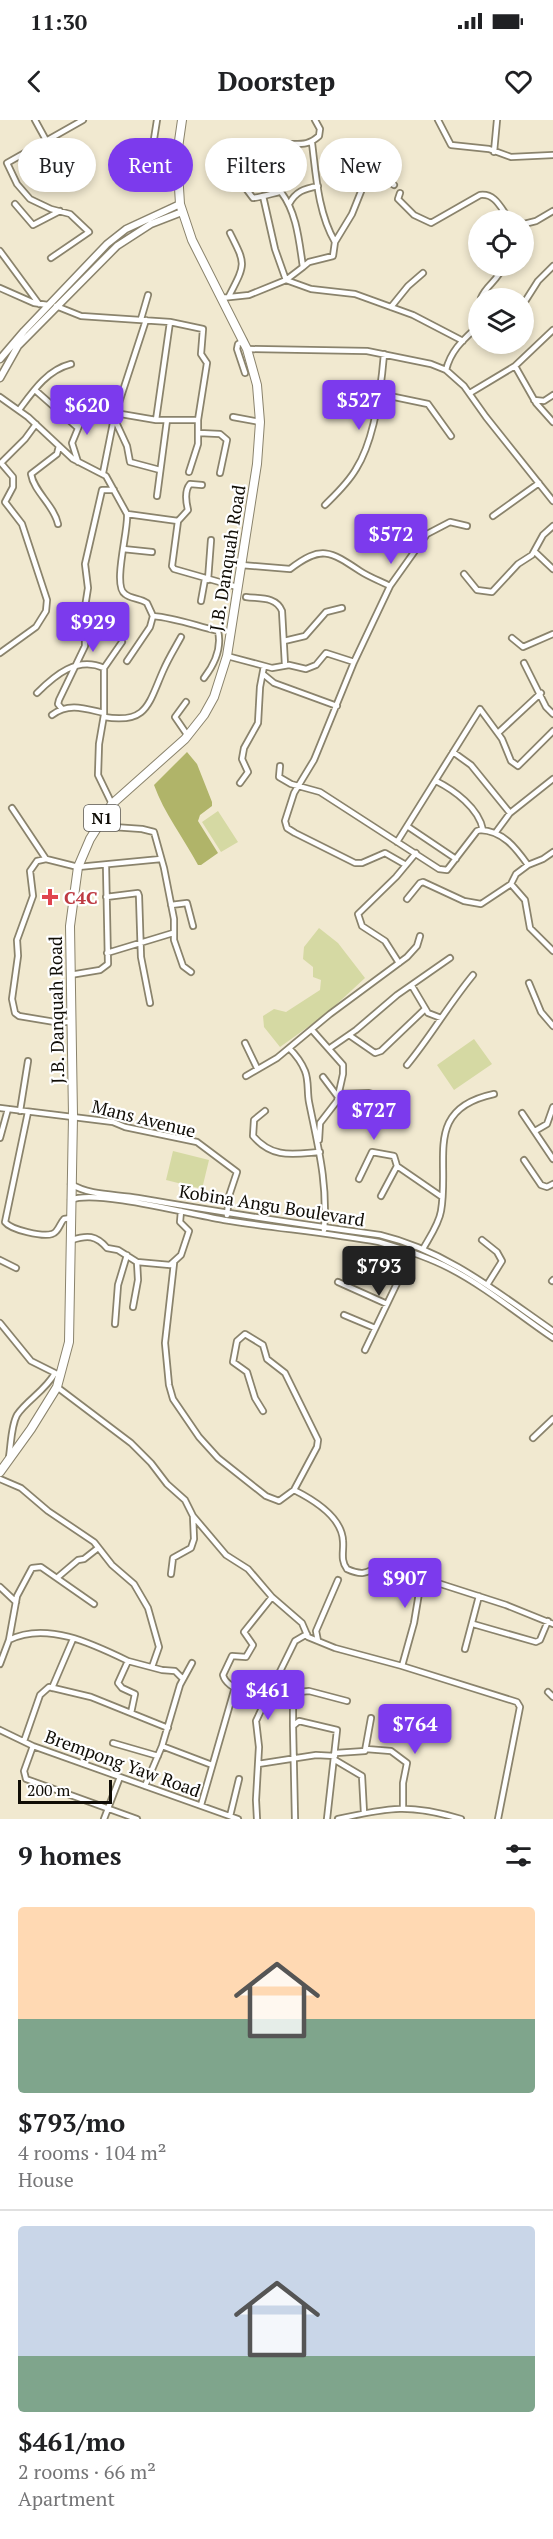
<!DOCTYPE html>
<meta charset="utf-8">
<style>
body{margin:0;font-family:"PT Serif",serif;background:#f6f6f6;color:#202124;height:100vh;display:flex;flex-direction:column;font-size:22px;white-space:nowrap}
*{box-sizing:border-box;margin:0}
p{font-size:20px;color:#757577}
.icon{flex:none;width:33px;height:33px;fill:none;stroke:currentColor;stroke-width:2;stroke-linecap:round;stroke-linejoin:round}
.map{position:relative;height:1699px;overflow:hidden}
.details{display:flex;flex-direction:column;background:#fff;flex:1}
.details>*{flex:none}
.top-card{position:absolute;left:18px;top:18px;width:518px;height:54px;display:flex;gap:12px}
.fabs{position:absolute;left:468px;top:90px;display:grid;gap:12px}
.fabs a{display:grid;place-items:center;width:66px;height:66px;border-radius:50%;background:#fff;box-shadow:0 3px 9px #0003;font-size:30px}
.scale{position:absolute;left:18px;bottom:15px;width:94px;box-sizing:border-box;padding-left:6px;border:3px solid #100d06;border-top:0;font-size:16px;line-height:21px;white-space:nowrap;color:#100d06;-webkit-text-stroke:4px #fff;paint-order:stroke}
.price{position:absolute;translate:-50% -51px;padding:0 14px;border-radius:6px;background:#7c3aed;color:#fff;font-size:20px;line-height:39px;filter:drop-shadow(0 2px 3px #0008)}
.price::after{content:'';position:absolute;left:50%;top:36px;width:18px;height:14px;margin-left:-9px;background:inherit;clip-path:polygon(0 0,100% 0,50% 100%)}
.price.on{background:#222;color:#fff}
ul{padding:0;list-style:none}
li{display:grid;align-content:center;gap:12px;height:318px;padding:0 18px}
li+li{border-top:2px solid #e0e0e0}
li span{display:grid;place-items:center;height:186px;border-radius:6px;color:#555}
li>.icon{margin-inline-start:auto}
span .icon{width:108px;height:108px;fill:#fffc;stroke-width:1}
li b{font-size:26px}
h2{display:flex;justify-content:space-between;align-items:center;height:72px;padding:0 18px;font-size:26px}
.pill{padding:0 21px;border-radius:27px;background:#fff;box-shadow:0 3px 9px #0003;font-size:21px;line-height:54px}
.pill.on{background:#7c3aed;color:#fff}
.status{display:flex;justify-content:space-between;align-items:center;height:42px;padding:0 30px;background:#fff;direction:ltr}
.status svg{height:16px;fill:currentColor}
header{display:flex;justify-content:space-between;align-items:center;height:78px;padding:0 18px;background:#fff;font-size:27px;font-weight:700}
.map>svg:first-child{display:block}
.green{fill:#d5d9a3}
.forest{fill:#b0b469}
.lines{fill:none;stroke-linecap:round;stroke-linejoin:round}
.minor-casing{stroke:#8a836c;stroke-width:8}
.major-casing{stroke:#8a836c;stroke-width:9}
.highway-casing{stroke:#8a836c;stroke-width:10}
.minor{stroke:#fff;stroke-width:4.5}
.major{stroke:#fff;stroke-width:6}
.highway{stroke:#fff;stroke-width:8}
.health-dot{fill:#e0444e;stroke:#fff;stroke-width:2}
.labels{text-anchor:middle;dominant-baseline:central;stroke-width:4.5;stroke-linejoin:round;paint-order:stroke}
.shield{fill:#fff;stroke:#585651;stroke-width:1.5}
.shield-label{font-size:16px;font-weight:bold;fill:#100d06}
.street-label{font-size:18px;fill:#100d06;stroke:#fff}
.health-label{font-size:18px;font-weight:bold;fill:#be3a42;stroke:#fff;text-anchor:start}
</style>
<div class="status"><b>11:30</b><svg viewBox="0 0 49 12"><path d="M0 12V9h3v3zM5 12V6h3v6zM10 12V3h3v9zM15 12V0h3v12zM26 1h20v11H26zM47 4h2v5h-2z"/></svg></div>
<header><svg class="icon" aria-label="back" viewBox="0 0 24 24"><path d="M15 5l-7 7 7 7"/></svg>Doorstep<svg class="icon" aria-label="heart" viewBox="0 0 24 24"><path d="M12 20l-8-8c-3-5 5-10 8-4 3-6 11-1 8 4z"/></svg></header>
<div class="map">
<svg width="553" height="1699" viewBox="0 0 553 1699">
<rect width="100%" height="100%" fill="#f1e9d0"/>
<path class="green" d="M 218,691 L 238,722 L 221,732 L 202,702 Z
M 319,808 L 338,823 L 365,858 L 326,894 L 280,927 L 264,907 L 263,896 L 274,889 L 286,892 L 320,870 L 321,860 L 313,857 L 313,847 L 303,839 L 304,827 Z
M 474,919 L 492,944 L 454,970 L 437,945 Z
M 173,1031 L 209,1040 L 202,1069 L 166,1060 Z"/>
<path class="forest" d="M 187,632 L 197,644 L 212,682 L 212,686 L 200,695 L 198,701 L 218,733 L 201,745 L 198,745 C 183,717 164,693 154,665 Z"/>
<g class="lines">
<defs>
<path id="minor" d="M 35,0 L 46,20
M 438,0 L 451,25 L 489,29 L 511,37 L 553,35
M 154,19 L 157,0
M 312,23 C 316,55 318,93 335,122
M 494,32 L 497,0
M 368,56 L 380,56 L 394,65
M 400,73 L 398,79 L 414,95 L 431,103 L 480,75 C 496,73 501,89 510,100
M 263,76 L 275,129 L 286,160 L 303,147 C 299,121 297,93 281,72 L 279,72 C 271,74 262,77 253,78 L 247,70 C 255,51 265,25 289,24 C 302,24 309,25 319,16 L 320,9 L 315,0
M 15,84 L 33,105 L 60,91
M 289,84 C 296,71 304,69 318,66
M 524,104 L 536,101 L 553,91
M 0,131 L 39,184
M 51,138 L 89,112 L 70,94 L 51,89 L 30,79 L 17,64 L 7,43 L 83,0
M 303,147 L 309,142 L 333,136 L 335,122 L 352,94 L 380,24
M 0,168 L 34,183 L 48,185
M 229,176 C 246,143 246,145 230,113
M 221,178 L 249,175 L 286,160 L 311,169 L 355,174 L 413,195 L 463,221
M 481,178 C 486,165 499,160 503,146
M 524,183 L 538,161 L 553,146
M 56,186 L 81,196 L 170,202 L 156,300
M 391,187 L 408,166 L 423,153
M 141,199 L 148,175
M 478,200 L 478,188
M 244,221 L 238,224 L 237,229 L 245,253
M 247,229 L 367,231 L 431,244 L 446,250 L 464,266 L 486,297 L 553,381
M 515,246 L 536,283 L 553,302
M 446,250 C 451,230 463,220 478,206
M 35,270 L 78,308
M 470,273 L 515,246 L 553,210
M 380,274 L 428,284 L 451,316
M 0,277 L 28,297 L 73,339 L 106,356 L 127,394 L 178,401
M 534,280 L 544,281 L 553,275
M 19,290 C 33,271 47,250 71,244
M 115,293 L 156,300 L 198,300 L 207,243 L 201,234 L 203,209 L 170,202
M 233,297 L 260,302
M 114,298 L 127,326 L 130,342 L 160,350
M 199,313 L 220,314 L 227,320 L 220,353
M 78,342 L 72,323 L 86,289
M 189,352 L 198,324 L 198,300
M 103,353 L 114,298 L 146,200
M 157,376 L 167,300
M 325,385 C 336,374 348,363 356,349 C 375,319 381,270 384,234
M 127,394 C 129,409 112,466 125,474 C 131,479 140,478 147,483 L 153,496 L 150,507 L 127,541
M 493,396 L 539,363
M 178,401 L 172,446 L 174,449 L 237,467
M 178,401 L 188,390 C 186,382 184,371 190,364 L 202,365
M 58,404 C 54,385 34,372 31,354 L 57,334 L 59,326
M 123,429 L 152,432
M 535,432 L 553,449
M 241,445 L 290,449 C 321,425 330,431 360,451 C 369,457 380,461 390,466
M 464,454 L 477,470 L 492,472 L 518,444 L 532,435 L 543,415 L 553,406
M 208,460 L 211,420
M 246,477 C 259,479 276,476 282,491 L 285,545
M 201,481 L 205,459
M 153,496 C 176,498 196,506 218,511 C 222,528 214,545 204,558
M 512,518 L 523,527 L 553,514
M 284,521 L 305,516 L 326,492 L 342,488
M 0,533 L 36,507 L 46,491 L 47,480 L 22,404 L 5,382 L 13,367 L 13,357 L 1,343 L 25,319 L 36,304
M 227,536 L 272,548 L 289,545 L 306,549 L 316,545 L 326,533 L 354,542
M 524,543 L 546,587 L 553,594
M 263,554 L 274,563 L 337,586
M 37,573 C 55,555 77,536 104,548
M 186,582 L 175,597 L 188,616
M 62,589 L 58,584 L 59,580 L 85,526 L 85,487 L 88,468 L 85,444 L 102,370 L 114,370
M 52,595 C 69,582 86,589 104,593
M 104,597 C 147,604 148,585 163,551 C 168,539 175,528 181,517
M 498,613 L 541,573
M 453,632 L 471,645 L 510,693
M 280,646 L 279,657 L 291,664 L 320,672 L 439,749 L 447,750 L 477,711 L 480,710 C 503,711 515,727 528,745 L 543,739 L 553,732
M 436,661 C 454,670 479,688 483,710
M 240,663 L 248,652 L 242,639 L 244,628 L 258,603 L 260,567 L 264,546
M 112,684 L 98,655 L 99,624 L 104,595 L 104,548 L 122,522
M 12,688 L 46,739 L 78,747 L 161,739
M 99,706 L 142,709 L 154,712 L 164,748 L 174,799 L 174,820 L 183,846 L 191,852
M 407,706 L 456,739
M 496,712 L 510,693 L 553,659
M 397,722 L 480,589 L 502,619 L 511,641 L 518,646 L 553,611
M 46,739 L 37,741 L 30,751 L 33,776 L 17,820 L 18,836 L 12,879 L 15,893 L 19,896 L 55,902 L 71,902
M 406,745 L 385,733 L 362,743 L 355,743 L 295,713 L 287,708 L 285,701 L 294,673 L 314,640 L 354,542 L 390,466 L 427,414 L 450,402 L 467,406
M 528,745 L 516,754 L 511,764 L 525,780 L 530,808 L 553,831
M 106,777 L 138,773 L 139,776 L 141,837 L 150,883
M 407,779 L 420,763 L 423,762 L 464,781 L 481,784 L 511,764
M 171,785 L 187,783 L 193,806
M 107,833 L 173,813
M 399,843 L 385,821 L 362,806 L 358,794 L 396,757 L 416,733
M 70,855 L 100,850 L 108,844 L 106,746
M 529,863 L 541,892 L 553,906
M 412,866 L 428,893 L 441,898
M 312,910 L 343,945 L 343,954 L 337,981 L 320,1003 L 319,1020
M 349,915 L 375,933 L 381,931 L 424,890
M 245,923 L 257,948
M 289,928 C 296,935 301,941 305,951 C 309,961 307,972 309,982 C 318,1027 328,1063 324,1110
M 330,928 L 356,910 L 397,875 L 450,838
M 407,945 C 431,916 449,884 473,855
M 246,956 L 277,938 L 330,894 L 407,837 L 417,826 L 420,816
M 323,957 L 338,977
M 339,974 L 369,973 L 387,978 L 379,1004
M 0,988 L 113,1002 L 125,1007 L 197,1022 L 237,1052 L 229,1076 L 227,1095
M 20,991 L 28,941
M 265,991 L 254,1000 L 253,1016 C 273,1039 293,1034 320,1032
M 28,992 L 5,1102 C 11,1110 43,1117 52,1114 C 58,1113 60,1103 64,1099 L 71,1098
M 522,993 L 553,1039
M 535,1011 L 547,1004 L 553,987
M 0,1018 L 8,989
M 524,1040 L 541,1065 L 547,1067 L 553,1064
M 359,1059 L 372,1032 L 394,1036 L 397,1046
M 71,1064 C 90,1076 117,1074 138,1078 C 219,1092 299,1104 380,1115 C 447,1131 498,1173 553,1211
M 381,1076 L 397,1046 L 442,1077
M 71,1080 C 95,1069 193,1095 224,1100 C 275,1108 327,1113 379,1122 C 403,1129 426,1136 449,1148 C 486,1167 519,1195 553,1218
M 72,1120 C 87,1115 96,1115 107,1128 L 118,1130 L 137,1142 L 170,1145 L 181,1135 L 189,1111 L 180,1102 L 181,1091
M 482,1120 L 497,1132 L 502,1141 L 487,1165
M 423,1129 C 429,1118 439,1104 441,1091 C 450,1039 423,989 494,974
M 0,1140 L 16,1148
M 174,1143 L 165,1223 L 169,1265 L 173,1279 L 199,1317 L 218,1338 L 266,1376 L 279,1381 L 294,1370 L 317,1327 L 318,1320 L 285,1253 L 267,1239 L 263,1225 L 245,1214 L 237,1221 L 233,1242 L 247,1252 L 255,1278 L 263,1291
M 552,1161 L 553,1160
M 338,1162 L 387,1184
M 133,1187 L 138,1160 L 137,1142
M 344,1195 L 375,1208
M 0,1203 L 31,1241 L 57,1254
M 115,1204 L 118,1165 L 127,1135
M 365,1230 L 412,1132
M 57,1267 L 131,1323 L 151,1343 L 167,1364 L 185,1380 L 193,1396 L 194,1419 L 191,1428 L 173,1438 L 171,1454
M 533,1318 L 553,1299
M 9,1337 C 11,1325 11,1306 17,1295 C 27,1280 45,1271 55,1253
M 0,1359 L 21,1368 L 48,1391 L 94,1422 L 112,1445 L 134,1464 L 148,1488 L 159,1527 L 152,1547
M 294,1370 C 312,1379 342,1397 343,1421 C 344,1431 340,1440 347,1449 C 369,1459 369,1447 384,1446 C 396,1446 411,1454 422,1458
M 193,1396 L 226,1435 L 248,1449 L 272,1477 L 302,1503 L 308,1517 L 335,1528 L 402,1546
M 58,1457 L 78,1440 L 84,1439 L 98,1428
M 0,1467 L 16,1482
M 473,1504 L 536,1522 L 540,1520 L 548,1501
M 9,1520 C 46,1501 93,1524 128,1541 L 118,1563 L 122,1568 L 135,1574 L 131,1593
M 318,1521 L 316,1511 L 338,1460
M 465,1529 L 479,1476
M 128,1541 L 162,1550 L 175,1551 L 183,1559
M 0,1544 L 9,1520 L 17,1476 L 32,1448 L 41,1447 L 94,1484
M 52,1568 L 73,1519
M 548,1572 L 553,1577
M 262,1588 L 295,1521 L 307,1514
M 293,1606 L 293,1581 L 299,1572 L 309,1571 L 347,1581
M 0,1610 L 33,1626 L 238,1699
M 24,1621 L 40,1575 L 49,1567 L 91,1577 L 168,1608
M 113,1623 L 158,1636
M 33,1626 L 24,1651 L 26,1659 L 137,1699
M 162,1626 L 212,1645
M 366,1629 L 391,1631 L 407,1643 L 403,1663 L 403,1687
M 336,1633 L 365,1631 L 371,1598
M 335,1640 L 362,1656 L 364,1693
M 258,1644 L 316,1635 L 335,1636
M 145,1666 L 162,1626 L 180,1565 L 192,1543
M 201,1685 L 235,1567
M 230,1696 L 239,1659
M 104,1699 L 120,1657
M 257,1699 L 256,1680 L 259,1627 L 256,1601 L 262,1588 C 255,1572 227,1571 223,1555 L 232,1536 L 246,1537 L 253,1525 L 244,1512 L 272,1477
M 295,1699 L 293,1606 L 299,1601 L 337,1610 L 327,1699
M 338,1699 C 390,1687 410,1684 461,1699
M 498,1699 L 520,1587 L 517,1582 L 402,1546 L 414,1503 L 421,1461 L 422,1458 L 506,1485 L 553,1504"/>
<path id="major" d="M 0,239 L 24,211 L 107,124 L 126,109 L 180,84
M 0,258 L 18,226 L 117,126 L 151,104 L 182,92"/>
<path id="highway" d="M 0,1352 L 31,1309 L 57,1267 L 69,1222 L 73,996 L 70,806 L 78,747 L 90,719 L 112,684 L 185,619 L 204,595 L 214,577 L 227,536 L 257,344 L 260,302 L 257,265 L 247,229 L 192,120 L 180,84 L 177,35 L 182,0"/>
</defs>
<use href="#minor" class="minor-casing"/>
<use href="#major" class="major-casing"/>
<use href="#highway" class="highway-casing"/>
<use href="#minor" class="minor"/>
<use href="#major" class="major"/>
<use href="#highway" class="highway"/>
</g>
<path class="health-dot" d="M47 768h6v6h6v6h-6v6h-6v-6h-6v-6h6z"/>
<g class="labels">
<rect class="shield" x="84" y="685" width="36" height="26" rx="4.5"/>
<g class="shield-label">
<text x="102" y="698">N1</text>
</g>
<g class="street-label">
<text transform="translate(227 438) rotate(-81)">J.B. Danquah Road</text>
<text transform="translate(56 890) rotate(-91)">J.B. Danquah Road</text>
<text transform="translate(144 998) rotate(14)">Mans Avenue</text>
<text transform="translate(272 1085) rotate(9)">Kobina Angu Boulevard</text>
<text transform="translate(123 1643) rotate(20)">Brempong Yaw Road</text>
</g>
<g class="health-label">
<text x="64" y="777">C4C</text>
</g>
</g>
</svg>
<div class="fabs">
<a><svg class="icon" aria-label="locate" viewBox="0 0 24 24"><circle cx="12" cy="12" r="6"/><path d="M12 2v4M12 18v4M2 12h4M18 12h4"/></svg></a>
<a><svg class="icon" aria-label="layers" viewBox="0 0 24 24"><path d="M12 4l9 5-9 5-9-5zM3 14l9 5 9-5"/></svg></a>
</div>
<div class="scale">200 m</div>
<b class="price" style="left:359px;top:311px">$527</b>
<b class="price" style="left:87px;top:316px">$620</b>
<b class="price" style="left:391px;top:445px">$572</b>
<b class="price" style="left:93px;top:533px">$929</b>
<b class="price" style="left:374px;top:1021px">$727</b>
<b class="price on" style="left:379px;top:1177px">$793</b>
<b class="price" style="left:405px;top:1489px">$907</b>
<b class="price" style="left:268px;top:1601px">$461</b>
<b class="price" style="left:415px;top:1635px">$764</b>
<div class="top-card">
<a class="pill">Buy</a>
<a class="pill on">Rent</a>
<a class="pill">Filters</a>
<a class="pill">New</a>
</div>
</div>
<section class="details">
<h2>9 homes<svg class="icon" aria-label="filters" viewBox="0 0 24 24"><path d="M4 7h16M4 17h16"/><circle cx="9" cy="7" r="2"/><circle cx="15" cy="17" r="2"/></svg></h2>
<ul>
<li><span style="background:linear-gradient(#ffd9b3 60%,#7fa58c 0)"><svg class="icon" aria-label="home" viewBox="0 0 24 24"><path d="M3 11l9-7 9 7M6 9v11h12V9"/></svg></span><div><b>$793/mo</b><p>4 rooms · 104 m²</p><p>House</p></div></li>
<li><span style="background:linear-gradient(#c9d6e8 70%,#7fa58c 0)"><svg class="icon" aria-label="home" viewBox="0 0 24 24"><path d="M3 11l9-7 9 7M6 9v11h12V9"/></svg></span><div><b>$461/mo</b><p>2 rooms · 66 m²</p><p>Apartment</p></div></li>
</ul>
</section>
